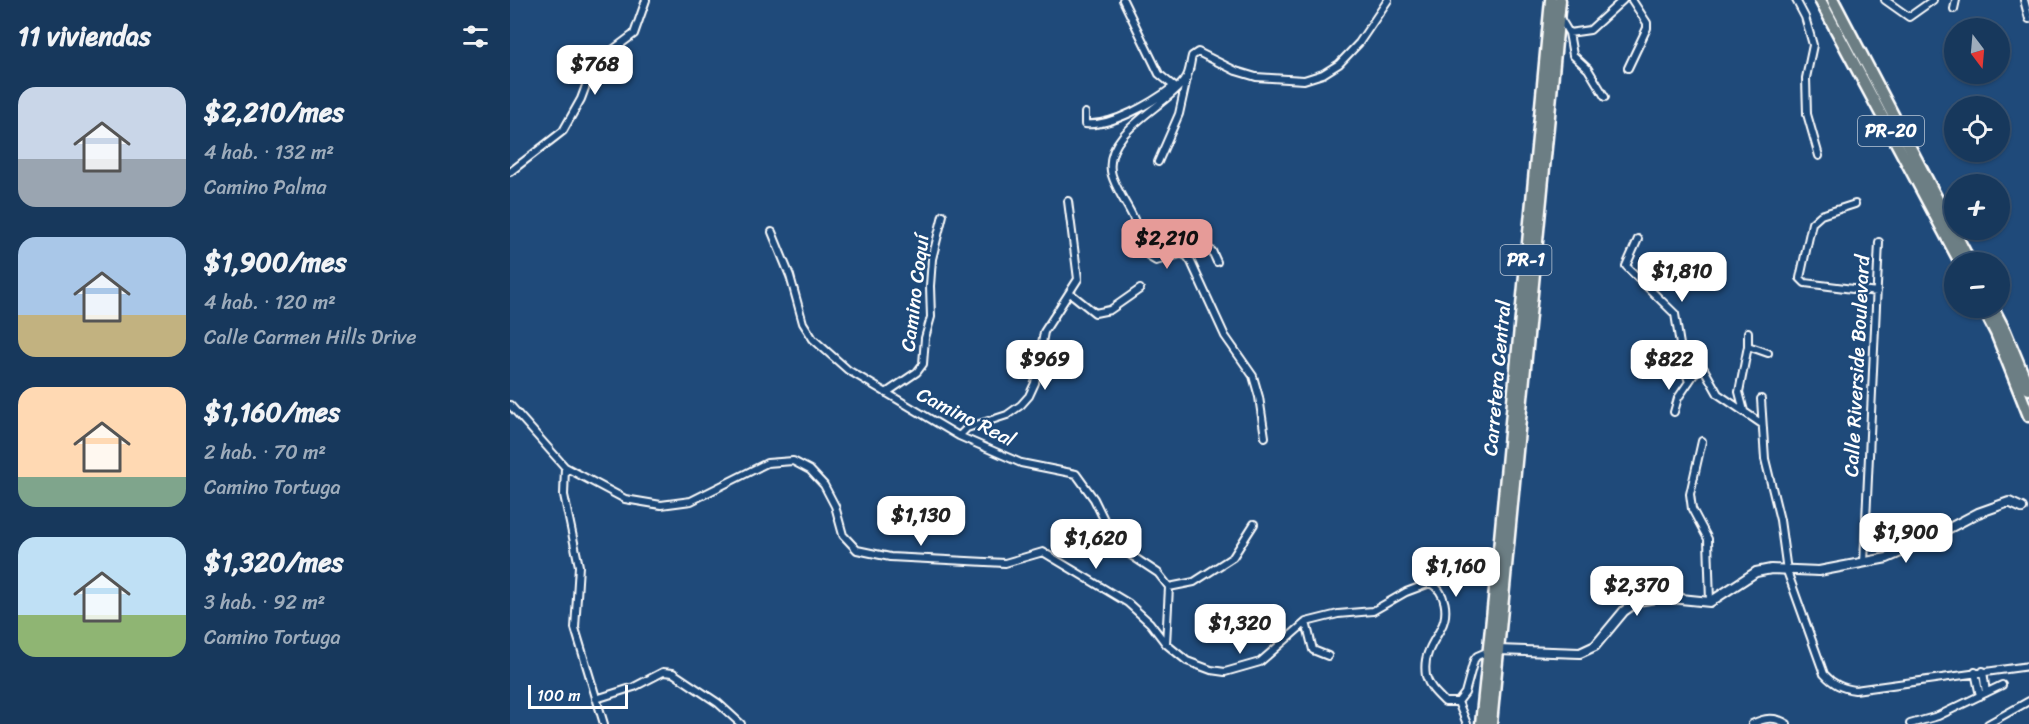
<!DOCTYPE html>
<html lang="es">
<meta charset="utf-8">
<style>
body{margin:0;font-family:Sriracha,sans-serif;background:#203f62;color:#f1f3f6;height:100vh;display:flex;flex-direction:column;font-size:22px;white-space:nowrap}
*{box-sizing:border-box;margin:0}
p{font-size:20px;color:#9eacbb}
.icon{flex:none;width:33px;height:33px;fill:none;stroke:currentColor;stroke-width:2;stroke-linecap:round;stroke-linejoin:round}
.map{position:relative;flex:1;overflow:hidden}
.details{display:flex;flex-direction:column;background:#17385c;width:510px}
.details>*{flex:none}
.needle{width:39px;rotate:164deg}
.buttons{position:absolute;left:1434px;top:18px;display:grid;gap:12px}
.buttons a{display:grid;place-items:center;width:66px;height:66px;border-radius:50%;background:#17385c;box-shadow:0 2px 4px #0004,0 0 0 2px #365272;font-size:30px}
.scale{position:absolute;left:18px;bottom:15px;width:100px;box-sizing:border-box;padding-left:6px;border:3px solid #fff;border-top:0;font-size:16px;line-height:21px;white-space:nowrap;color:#fff;-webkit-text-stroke:4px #1f4a7a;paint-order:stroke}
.price{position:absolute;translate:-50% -51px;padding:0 14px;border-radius:12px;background:#fff;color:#222;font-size:20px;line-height:39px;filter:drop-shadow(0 2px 3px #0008)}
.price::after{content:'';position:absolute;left:50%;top:36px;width:18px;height:14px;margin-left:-9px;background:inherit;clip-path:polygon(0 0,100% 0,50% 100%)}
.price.current{background:#e69b98;color:#111}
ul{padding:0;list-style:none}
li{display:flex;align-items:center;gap:18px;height:150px;padding:0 18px}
li span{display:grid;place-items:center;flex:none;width:168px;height:120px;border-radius:18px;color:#555}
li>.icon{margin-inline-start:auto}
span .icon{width:72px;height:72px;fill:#fffc;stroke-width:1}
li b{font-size:26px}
h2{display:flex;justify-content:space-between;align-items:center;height:72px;padding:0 18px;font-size:26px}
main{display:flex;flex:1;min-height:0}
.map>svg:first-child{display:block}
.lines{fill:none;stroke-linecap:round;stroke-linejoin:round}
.minor-casing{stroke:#fff;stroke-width:10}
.tertiary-casing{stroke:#fff;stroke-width:12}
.trunk-casing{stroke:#fff;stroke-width:15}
.motorway-casing{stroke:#fff;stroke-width:15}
.minor{stroke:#1f4a7a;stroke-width:6}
.tertiary{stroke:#1f4a7a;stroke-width:8}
.trunk{stroke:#6c7e84;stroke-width:10}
.motorway{stroke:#6c7e84;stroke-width:10}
.labels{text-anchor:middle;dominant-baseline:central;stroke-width:4.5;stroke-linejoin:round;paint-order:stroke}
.shield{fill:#1f4a7a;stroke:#bcc9d7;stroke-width:1.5}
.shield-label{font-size:18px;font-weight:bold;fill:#fff}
.street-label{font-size:20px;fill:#fff;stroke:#1f4a7a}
</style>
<main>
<section class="details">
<h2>11 viviendas<svg class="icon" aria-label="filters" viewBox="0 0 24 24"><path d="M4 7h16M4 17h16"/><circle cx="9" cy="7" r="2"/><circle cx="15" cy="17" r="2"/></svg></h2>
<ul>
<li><span style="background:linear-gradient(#c9d6e8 60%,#9aa5b1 0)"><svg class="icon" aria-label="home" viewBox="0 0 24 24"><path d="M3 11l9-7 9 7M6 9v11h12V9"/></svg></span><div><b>$2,210/mes</b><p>4 hab. · 132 m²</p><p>Camino Palma</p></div></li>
<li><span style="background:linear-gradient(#a9c7e8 65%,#c2b280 0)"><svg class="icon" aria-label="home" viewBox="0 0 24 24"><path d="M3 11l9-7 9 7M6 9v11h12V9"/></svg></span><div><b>$1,900/mes</b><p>4 hab. · 120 m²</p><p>Calle Carmen Hills Drive</p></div></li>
<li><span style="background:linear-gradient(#ffd9b3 75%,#7fa58c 0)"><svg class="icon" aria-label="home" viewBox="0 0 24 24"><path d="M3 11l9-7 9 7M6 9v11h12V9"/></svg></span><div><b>$1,160/mes</b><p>2 hab. · 70 m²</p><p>Camino Tortuga</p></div></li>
<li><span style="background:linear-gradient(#bfe0f5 65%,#8fb573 0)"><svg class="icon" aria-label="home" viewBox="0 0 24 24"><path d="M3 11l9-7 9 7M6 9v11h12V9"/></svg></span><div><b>$1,320/mes</b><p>3 hab. · 92 m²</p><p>Camino Tortuga</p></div></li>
</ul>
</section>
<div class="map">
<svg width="1519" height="724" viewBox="0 0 1519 724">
<rect width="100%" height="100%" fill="#1f4a7a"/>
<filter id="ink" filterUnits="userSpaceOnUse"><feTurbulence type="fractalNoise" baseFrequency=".0167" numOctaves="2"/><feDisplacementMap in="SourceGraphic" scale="12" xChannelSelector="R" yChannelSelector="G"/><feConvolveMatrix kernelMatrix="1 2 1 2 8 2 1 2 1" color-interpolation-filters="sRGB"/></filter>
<g filter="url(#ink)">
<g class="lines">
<defs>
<path id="minor" d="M 613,0 L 649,74 L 666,88
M 1286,0 L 1295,17 L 1303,45 L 1296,78 L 1297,114 L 1309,156
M 1375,0 L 1399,17 L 1423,0
M 1514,0 L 1519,19
M 1444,9 L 1446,0
M 1050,18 L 1059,33 L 1063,55 L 1078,69 L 1095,97
M 1059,33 L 1080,30 L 1113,0
M 1118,68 L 1137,28 L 1137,23 L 1122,0
M 575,113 L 575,124 C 601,127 642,103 663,87
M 648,162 L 669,114 L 677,78
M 0,172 L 53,131 L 71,99 L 84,64 L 124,34 L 136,0
M 1345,204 L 1311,215 L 1302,223 L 1290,278 L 1295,283 L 1367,292
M 262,232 L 280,276 L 293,323 L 303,339 L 338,370 L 449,436 L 511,463 L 566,474 L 584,499 L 607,546 L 648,573 L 659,587 L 656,644
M 1128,239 L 1116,266 L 1165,314 L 1173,363 L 1179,382
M 672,254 L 677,256 L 681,262 L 715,336 L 743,376 L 749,397 L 755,437
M 707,262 L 702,251 L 695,247 L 646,261 C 630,254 630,230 623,217 C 617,204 603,185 601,171 C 595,130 657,107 676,78 C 680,72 680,63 682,56 L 688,52 L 726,71 L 746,77 L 794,80 L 813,74 L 829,64 L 849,43 L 878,0
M 560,293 L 585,313 L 600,310 L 630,289
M 1238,346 L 1258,353
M 376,393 L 407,372 L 413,364 L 415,338 L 421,317 L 420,286 L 422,259 L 433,215
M 1251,399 L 1255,459 L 1270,520 L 1277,571 L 1314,674 C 1323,684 1331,688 1345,690 L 1519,666
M 0,405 L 55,467 L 115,499 L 151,505 L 181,501 L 257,463 L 283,461 L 300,470 L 314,485 L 325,506 L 333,535 L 347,550 L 380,557 L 495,563 L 533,552 L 618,603 L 640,623 L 656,644 L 677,661 L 701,670 L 715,672 L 750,662 L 796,622 L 828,614 L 863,611 L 896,592 L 920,583 C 936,591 939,613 931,628 C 927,636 921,644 918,653 C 915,660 915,669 916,676 C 919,687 927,694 935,702 L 948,702
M 1234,411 L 1229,392 L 1238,346 L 1238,332
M 1164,412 L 1168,398 L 1187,370 L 1194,369 L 1208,394 L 1252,424
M 449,436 L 457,428 L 497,415 L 511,405 L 519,396 L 525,383 L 534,332 L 568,279 L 558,201
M 1192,441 L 1180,494 L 1182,509 L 1198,539 L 1200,602
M 55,467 L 54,495 L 69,566 L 65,628 L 94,724
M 1354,563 L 1369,242
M 659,587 L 684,582 L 723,557 L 744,524
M 796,622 L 803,650 L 818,656
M 1473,671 L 1476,693
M 1465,672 L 1470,696
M 86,699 L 124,687 L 153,672 L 163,673 L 208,703 L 231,724
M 948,702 L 955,693 L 964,660 L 967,656 L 981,650
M 948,702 L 957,724
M 1242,724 C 1254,718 1265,716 1277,724
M 1400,724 L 1428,716 L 1492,685
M 1478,724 L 1519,701"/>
<path id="tertiary" d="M 988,650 L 1070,653 L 1085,646 L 1114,611 L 1128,601 L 1151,597 L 1200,602 L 1246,572 L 1261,569 L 1309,571 L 1377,558 L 1409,544 L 1468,513 L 1499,502 L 1512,508"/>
<path id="trunk" d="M 971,724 L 988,560 L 1041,0
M 981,724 L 1050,0"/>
<path id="motorway" d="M 1310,0 L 1450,262
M 1323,0 L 1460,262
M 1473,308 L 1486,333 L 1519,416
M 1483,308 L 1495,331 L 1519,389"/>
</defs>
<use href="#minor" class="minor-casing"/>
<use href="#tertiary" class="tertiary-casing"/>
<use href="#trunk" class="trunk-casing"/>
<use href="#motorway" class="motorway-casing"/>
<use href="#minor" class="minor"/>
<use href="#tertiary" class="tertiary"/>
<use href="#trunk" class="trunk"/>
<use href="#motorway" class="motorway"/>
</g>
</g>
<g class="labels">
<g class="shield">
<rect x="1348" y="116" width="66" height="30" rx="4.5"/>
<rect x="990.5" y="245" width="51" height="30" rx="4.5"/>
</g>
<g class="shield-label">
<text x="1381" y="131">PR-20</text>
<text x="1016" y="260">PR-1</text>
</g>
<g class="street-label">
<text transform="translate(405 293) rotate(-83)">Camino Coquí</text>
<text transform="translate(1347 366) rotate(-87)">Calle Riverside Boulevard</text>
<text transform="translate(987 378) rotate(-85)">Carretera Central</text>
<text transform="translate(456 417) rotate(27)">Camino Real</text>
</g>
</g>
</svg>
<div class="buttons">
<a><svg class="needle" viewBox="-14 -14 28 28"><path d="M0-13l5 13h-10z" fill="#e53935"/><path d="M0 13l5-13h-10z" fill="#9eacbb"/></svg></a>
<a><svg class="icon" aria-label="locate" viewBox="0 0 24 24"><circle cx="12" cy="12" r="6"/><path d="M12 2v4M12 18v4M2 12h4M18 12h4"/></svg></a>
<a>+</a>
<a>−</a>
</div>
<div class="scale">100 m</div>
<b class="price" style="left:85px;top:96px">$768</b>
<b class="price current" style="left:657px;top:270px">$2,210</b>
<b class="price" style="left:1172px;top:303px">$1,810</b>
<b class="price" style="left:535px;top:391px">$969</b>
<b class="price" style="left:1159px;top:391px">$822</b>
<b class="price" style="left:411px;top:547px">$1,130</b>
<b class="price" style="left:1396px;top:564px">$1,900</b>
<b class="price" style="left:586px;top:570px">$1,620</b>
<b class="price" style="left:946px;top:598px">$1,160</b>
<b class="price" style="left:1127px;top:617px">$2,370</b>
<b class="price" style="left:730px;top:655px">$1,320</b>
</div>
</main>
